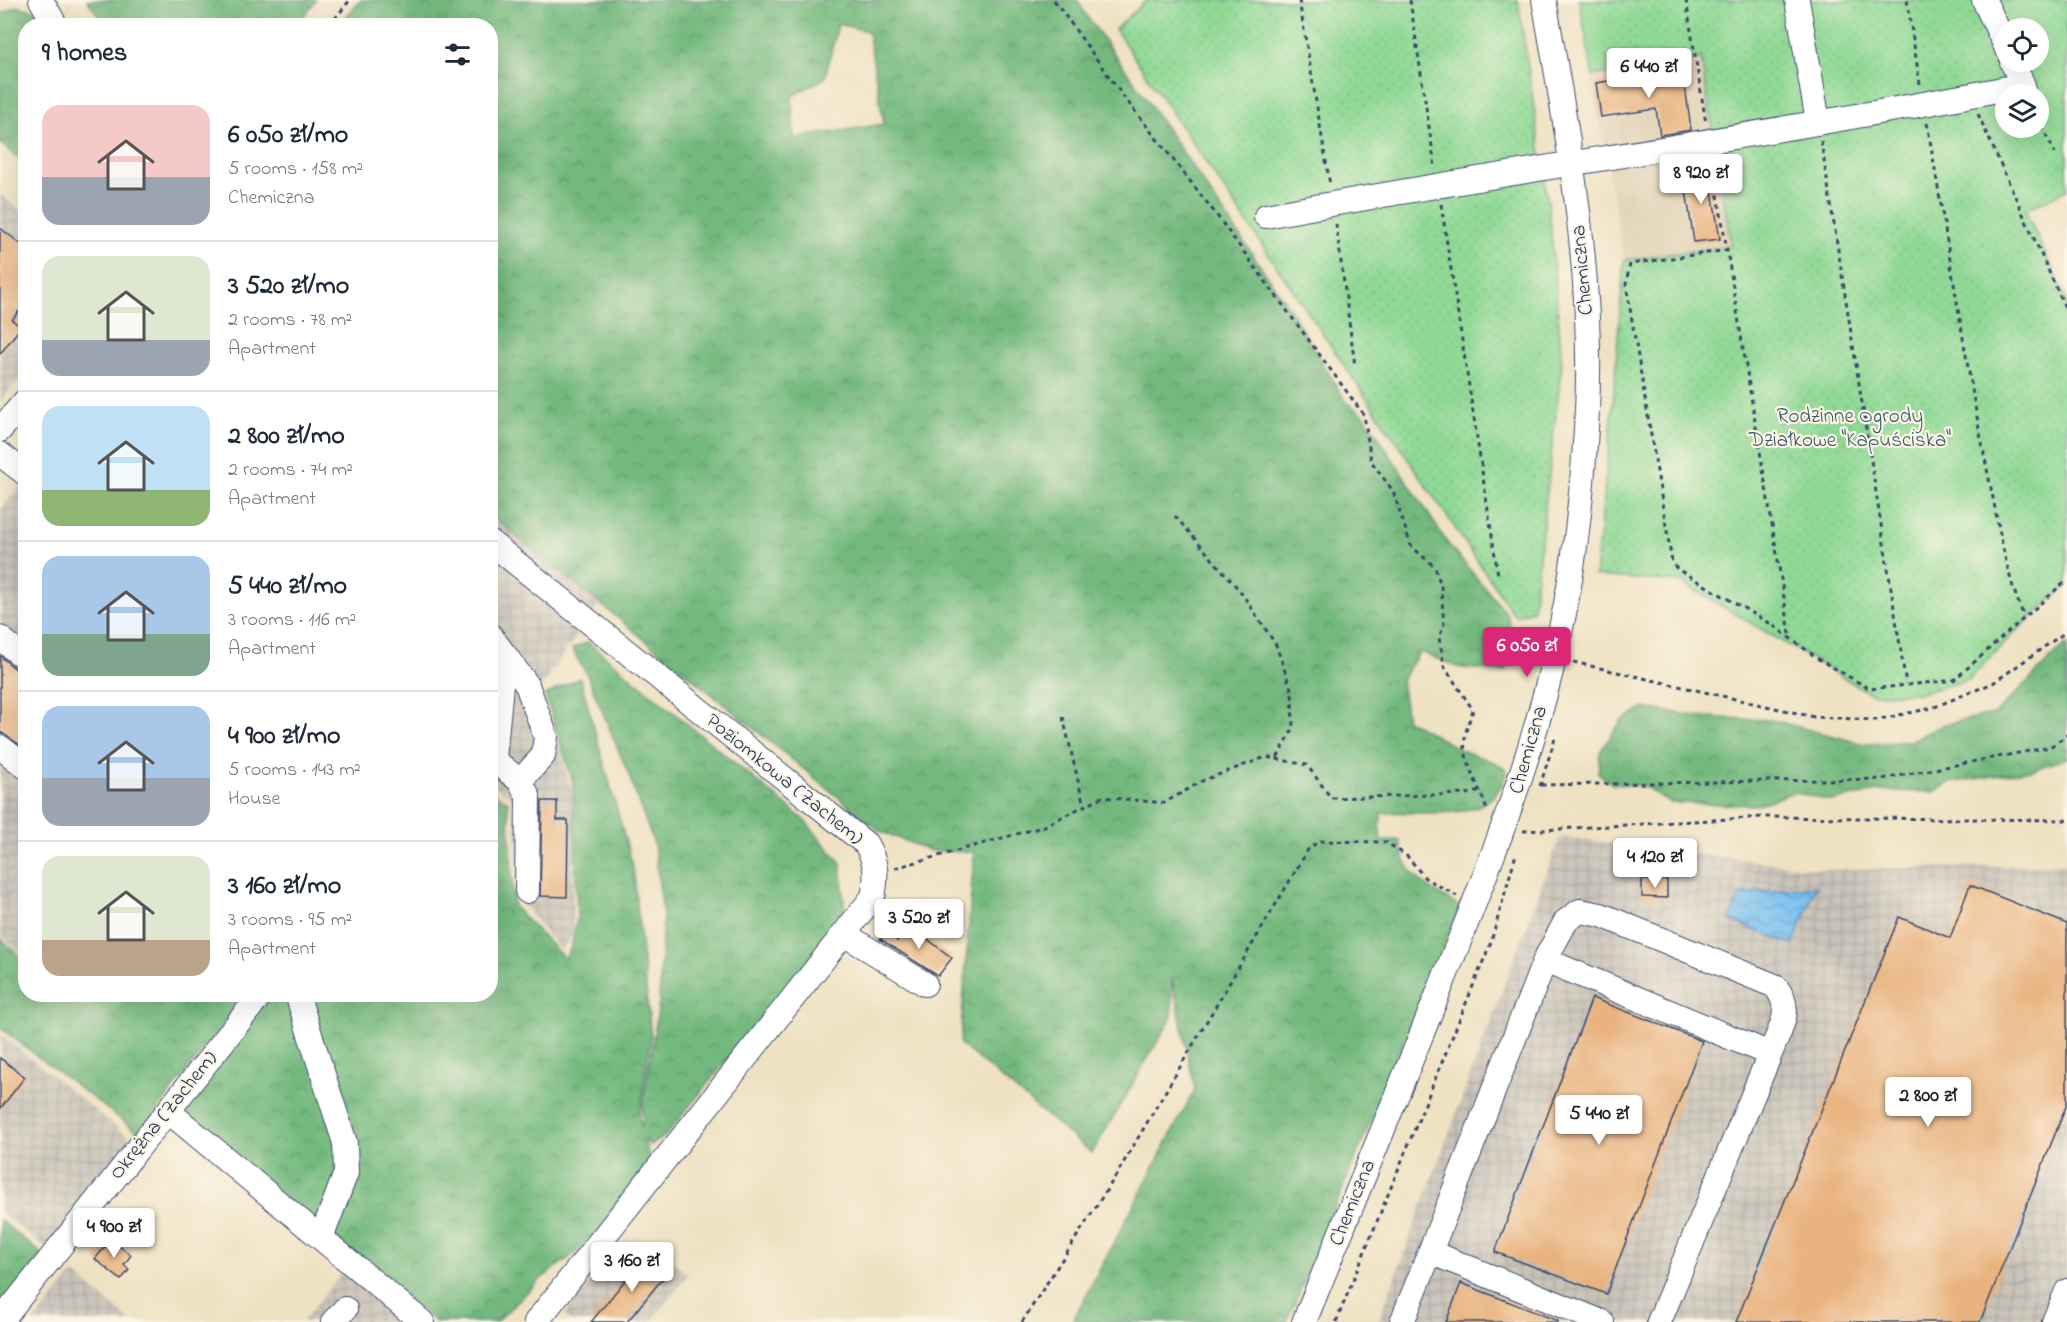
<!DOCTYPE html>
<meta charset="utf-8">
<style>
body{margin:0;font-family:"Indie Flower",sans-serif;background:#f2f2f3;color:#1f2937;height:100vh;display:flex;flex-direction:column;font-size:22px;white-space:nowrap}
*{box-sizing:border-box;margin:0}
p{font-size:20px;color:#747a83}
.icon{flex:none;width:33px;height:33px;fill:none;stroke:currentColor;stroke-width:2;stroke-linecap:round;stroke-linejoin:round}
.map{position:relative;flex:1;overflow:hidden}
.sheet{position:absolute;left:18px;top:18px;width:480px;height:984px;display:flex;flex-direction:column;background:#fff;border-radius:24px;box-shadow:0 6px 24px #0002}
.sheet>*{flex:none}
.controls{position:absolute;left:1995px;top:18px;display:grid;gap:12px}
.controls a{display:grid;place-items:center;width:54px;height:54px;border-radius:50%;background:#fff;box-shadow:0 6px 24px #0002;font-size:30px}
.price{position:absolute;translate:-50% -51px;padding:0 14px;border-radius:6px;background:#fff;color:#222;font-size:20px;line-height:39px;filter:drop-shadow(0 2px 3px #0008)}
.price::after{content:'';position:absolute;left:50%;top:36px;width:18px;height:14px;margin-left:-9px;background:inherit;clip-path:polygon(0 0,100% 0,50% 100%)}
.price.active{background:#db2777;color:#fff}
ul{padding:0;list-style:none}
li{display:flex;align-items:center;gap:18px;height:150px;padding:0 24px}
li+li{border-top:2px solid #e0e1e3}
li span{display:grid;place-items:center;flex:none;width:168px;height:120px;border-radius:18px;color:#555}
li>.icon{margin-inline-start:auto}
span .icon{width:72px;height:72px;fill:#fffc;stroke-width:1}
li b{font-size:26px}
h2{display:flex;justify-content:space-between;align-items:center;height:72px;padding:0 24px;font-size:26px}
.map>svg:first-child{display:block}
.built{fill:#e1d2b6}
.industrial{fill:url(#industrial-grid)}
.forest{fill:url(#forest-crowns);stroke:#47746e;stroke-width:1.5;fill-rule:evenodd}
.garden{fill:url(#garden-dots);stroke:#55847a;stroke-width:1.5;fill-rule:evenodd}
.water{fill:url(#water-waves);stroke:#4978a7;stroke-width:1.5}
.building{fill:#e9b37f}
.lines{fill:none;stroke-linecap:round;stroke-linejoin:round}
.minor-casing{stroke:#3b4a6d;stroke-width:26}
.path{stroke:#3b4a6d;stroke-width:3;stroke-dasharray:4.5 4.5;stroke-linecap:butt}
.minor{stroke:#fff;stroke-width:24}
.labels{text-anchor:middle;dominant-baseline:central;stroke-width:4.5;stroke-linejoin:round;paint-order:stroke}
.street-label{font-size:21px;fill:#1b2f5e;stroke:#fcf5e5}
.park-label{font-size:21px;fill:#385a6c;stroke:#fcf5e5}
</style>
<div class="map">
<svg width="2067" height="1322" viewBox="0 0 2067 1322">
<defs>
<pattern id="industrial-grid" width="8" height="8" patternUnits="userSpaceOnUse" patternTransform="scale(1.5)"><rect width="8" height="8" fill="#c9c3b8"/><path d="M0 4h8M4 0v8" fill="none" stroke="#aca8a1"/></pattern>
<pattern id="forest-crowns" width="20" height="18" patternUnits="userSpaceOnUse" patternTransform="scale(1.5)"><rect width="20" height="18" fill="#73b97e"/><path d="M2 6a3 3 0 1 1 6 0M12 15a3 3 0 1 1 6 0" fill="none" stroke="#5e976a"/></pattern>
<pattern id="garden-dots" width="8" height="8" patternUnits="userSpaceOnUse" patternTransform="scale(1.5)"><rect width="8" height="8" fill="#8fd995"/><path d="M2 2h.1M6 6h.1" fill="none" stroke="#7bbb83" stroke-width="1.8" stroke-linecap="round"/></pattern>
<pattern id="water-waves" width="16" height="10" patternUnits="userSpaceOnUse" patternTransform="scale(1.5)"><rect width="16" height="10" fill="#77c1f0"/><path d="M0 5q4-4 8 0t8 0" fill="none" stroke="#619dc6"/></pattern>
</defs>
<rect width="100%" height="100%" fill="#fcf5e5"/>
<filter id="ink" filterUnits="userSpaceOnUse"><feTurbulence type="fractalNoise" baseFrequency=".0167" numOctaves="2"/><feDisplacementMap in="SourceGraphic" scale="12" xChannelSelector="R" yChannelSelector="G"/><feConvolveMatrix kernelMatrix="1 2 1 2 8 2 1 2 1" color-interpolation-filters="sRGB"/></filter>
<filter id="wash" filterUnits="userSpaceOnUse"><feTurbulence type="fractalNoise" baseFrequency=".008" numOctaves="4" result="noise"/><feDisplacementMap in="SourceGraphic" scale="24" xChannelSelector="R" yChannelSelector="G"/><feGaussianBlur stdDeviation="1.35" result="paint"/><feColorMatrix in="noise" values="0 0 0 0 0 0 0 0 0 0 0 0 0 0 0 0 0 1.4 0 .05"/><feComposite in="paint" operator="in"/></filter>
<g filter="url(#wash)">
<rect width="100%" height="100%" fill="#efe2c3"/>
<path class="built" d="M 1701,58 L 1731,246 L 1624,260 L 1591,77 Z"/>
<path class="industrial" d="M 0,194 L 26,215 L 25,372 L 0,402 Z
M 22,484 L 26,487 L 25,956 L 0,934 L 0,511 Z
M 490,509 L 600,603 L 537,692 L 560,748 L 573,797 L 573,934 L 561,951 L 520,901 L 514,800 L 491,783 Z
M 1560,837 L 1827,870 L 2067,864 L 2067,1322 L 1378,1322 Z
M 0,1034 L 135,1142 L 49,1250 L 0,1212 Z
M 653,1243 L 688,1275 L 651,1322 L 572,1322 L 564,1316 L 616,1248 Z
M 347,1267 L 412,1322 L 302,1322 Z
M 74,1273 L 107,1301 L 131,1322 L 34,1322 Z"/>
<path class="forest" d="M 87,0 L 316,0 L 297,25 L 106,26 Z
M 361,0 L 1078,0 L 1085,14 L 1133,80 L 1289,308 L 1346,402 L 1364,415 L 1448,544 L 1507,614 L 1518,652 L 1505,671 L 1461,668 L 1420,652 L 1401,680 L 1407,720 L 1461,750 L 1496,763 L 1507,771 C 1492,828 1425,809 1381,813 L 1380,840 L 1400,840 C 1403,879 1431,888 1460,907 L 1287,1322 L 1072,1322 L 1195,1089 L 1172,978 L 1172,1017 L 1092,1153 L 960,1044 L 974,852 L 931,851 L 880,831 L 491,515 L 490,26 L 339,25 ZM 838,24 L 868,31 L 884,124 L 794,138 L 792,96 L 825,78 Z
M 17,6 L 36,11 L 41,25 L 26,26 L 25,163 L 0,143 L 0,15 Z
M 588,642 L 804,820 L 841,863 L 845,916 L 665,1136 L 650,1145 L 644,1138 L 651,1166 L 593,1240 L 542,1278 L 496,1322 L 436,1322 L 180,1112 L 265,995 L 490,994 L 491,792 L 508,801 L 514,907 L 565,959 L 572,945 L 577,917 L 573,782 L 545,695 L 580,678 L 633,867 L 651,1036 L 639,1119 L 642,1127 L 643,1104 L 659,1003 L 663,915 L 654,844 L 629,775 L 587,675 L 572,649 Z
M 2067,643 L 2067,758 L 2032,770 L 1949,783 L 1935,792 L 1877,791 L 1831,801 L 1794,792 L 1758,805 L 1670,803 L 1645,786 L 1612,784 L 1598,773 L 1600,752 L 1621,721 L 1644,708 L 1703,717 L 1772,720 L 1864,744 L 1910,741 L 1945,724 L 1996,713 Z
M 0,938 L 25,960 L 26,994 L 246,995 L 139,1133 L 0,1028 Z
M 0,1220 L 43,1255 L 0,1311 Z"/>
<path class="garden" d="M 1147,0 L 1518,0 L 1549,208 L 1562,363 L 1533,610 L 1515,616 L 1115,29 Z
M 1579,0 L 2067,0 L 2067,190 L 2025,210 L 2067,300 L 2067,586 L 2011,636 L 1968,680 L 1921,693 L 1871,694 L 1681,582 L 1595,576 L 1611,427 L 1624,260 L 1731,246 L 1701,58 L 1593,76 ZM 2006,28 L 2038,28 L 2038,62 L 2006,62 ZM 2006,94 L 2038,94 L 2038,128 L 2006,128 Z"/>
<path class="water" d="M 1816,886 L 1793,945 L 1729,920 L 1741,894 Z"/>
<g id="blocks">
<path class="building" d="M 1683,70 L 1691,130 L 1660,135 L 1656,109 L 1601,117 L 1596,83 Z
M 1708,167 L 1720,239 L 1694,242 L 1683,171 Z
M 0,228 L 26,248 L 26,303 L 12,320 L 21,327 L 0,354 Z
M 0,656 L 17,670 L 26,673 L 26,749 L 0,732 Z
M 542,801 L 557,801 L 557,820 L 568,820 L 567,897 L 540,896 Z
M 1642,880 L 1667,880 L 1667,898 L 1642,897 Z
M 1970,885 L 2067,924 L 2067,1104 L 1980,1322 L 1736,1322 L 1899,917 L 1950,938 Z
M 909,925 L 952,958 L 938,976 L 880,939 L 886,932 L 897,941 Z
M 1592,998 L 1702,1041 L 1606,1294 L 1495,1252 Z
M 0,1058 L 25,1077 L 0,1109 Z
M 111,1240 L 131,1255 L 124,1265 L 129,1270 L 121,1280 L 95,1259 Z
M 645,1256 L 667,1273 L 627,1322 L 591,1322 Z
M 1461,1283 L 1558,1321 L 1558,1322 L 1446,1322 Z"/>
</g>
</g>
<g filter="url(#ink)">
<use href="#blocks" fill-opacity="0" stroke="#3b4a6d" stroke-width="1.5"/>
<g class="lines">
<defs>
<path id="minor" d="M 41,0 L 56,26
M 1797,0 L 1818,122
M 1984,0 L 2006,47
M 1266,216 C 1518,169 1772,135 2023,85 L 2012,62
M 0,430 L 26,400
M 0,454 L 26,474
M 490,542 L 866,844 C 877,863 877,876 873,897 L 536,1322
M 490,635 L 504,654 L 494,758
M 0,638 L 26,659
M 504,654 L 527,685 L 546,737 L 543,756 L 520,781
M 0,747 L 26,767
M 490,757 L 520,781 L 528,796 L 527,891
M 844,934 L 925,984
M 1545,960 L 1566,921 L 1580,911 L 1601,915 L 1775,986 C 1795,1010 1780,1028 1770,1054
M 297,994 L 345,1143 L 346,1173 L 321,1238
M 168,1111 L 422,1322
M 1430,1252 L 1545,960 L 1770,1054 L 1659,1322
M 0,1322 L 261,994
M 333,1322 L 345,1309
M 1304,1322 C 1349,1213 1393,1105 1437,996 C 1485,878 1532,762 1559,637 C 1576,563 1583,487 1587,411 C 1594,273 1568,136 1544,0
M 1402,1322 L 1430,1252 L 1602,1322
M 2054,1322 L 2067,1291"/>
</defs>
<use href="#minor" class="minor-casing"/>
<path class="path" d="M 1054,0 L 1123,96 L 1212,209 L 1364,415 L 1371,461 L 1393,491 L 1411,546 L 1435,567 L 1441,586 L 1444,626 L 1439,637 L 1444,666 L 1473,710 C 1470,719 1466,729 1465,738 C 1461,759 1482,790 1487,811
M 1299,0 L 1330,185
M 1410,0 L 1435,167
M 1686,0 L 1706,123
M 1907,0 L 1920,84
M 329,26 L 350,0
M 1978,114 L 2067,312
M 2038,118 L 2055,153
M 1927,123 C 1948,242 1965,361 1989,479 C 1999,524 2005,574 2024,616
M 1821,141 L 1906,684
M 1712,159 L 1791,640
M 1441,204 L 1498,575
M 1336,224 L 1355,366
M 1728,250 L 1630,264 L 1626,284 L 1672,562 L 1677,569 L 1771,624 L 1820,660 L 1870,689 L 1954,680 L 2067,580
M 1175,516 L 1241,592 L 1276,645 L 1292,692 L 1293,729 L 1277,758
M 1573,662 L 1814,717 L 1876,720 L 1932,708 L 1993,683 L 2067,631
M 1063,717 L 1084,806
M 1541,785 L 1882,779 L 2050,747 L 2067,735
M 1540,786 L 1556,735
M 1523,831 L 1763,817 L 2067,820
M 895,868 L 1042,827 L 1102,797 L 1164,803 L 1204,780 L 1266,757 L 1307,765 L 1331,798 L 1466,794 L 1482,791
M 1022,1322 L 1115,1177 L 1309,848 L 1320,841 L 1386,842 L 1408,857 L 1425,878 L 1457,896
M 1336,1322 L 1491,942 L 1516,854"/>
<use href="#minor" class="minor"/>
</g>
</g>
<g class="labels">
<g class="street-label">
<text transform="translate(1583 270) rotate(-95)">Chemiczna</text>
<text transform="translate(1529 750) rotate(-74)">Chemiczna</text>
<text transform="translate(784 780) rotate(39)">Poziomkowa (Zachem)</text>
<text transform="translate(164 1116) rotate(-51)">Okrężna (Zachem)</text>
<text transform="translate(1353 1203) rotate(-68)">Chemiczna</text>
</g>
<g class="park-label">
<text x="1850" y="417">Rodzinne Ogrody<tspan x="1850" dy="24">Działkowe "Kapuściska"</tspan></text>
</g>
</g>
</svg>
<div class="controls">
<a><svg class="icon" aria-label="locate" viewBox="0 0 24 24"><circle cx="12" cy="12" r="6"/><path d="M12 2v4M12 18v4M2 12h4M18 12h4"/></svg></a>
<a><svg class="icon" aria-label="layers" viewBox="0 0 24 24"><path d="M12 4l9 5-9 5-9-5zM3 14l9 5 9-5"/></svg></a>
</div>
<b class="price" style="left:1649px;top:99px">6 440 zł</b>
<b class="price" style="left:1701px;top:205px">8 920 zł</b>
<b class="price active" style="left:1527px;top:678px">6 050 zł</b>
<b class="price" style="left:1655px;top:889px">4 120 zł</b>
<b class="price" style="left:919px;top:950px">3 520 zł</b>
<b class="price" style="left:1928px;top:1128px">2 800 zł</b>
<b class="price" style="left:1599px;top:1146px">5 440 zł</b>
<b class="price" style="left:114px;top:1259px">4 900 zł</b>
<b class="price" style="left:632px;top:1293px">3 160 zł</b>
<section class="sheet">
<h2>9 homes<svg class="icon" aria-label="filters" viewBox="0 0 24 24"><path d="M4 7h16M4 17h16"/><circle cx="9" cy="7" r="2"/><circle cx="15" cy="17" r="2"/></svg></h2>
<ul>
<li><span style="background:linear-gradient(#f6c9c9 60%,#9aa5b1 0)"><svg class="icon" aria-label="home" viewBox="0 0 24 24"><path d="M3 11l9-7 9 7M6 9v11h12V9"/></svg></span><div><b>6 050 zł/mo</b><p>5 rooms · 158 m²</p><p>Chemiczna</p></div></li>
<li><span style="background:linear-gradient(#dfe7d0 70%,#9aa5b1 0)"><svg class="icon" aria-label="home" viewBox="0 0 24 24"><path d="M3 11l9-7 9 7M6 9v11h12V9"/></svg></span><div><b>3 520 zł/mo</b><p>2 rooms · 78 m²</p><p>Apartment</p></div></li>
<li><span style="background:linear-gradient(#bfe0f5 70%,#8fb573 0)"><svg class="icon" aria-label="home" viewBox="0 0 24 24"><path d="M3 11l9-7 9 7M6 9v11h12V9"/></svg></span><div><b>2 800 zł/mo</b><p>2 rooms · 74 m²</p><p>Apartment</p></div></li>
<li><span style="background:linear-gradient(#a9c7e8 65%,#7fa58c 0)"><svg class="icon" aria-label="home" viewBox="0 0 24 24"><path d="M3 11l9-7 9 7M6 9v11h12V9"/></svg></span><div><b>5 440 zł/mo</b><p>3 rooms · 116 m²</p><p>Apartment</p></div></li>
<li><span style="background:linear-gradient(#a9c7e8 60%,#9aa5b1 0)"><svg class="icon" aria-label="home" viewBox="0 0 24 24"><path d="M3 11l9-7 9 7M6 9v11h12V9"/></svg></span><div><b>4 900 zł/mo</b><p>5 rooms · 143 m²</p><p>House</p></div></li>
<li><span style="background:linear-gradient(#dfe7d0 70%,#b9a48a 0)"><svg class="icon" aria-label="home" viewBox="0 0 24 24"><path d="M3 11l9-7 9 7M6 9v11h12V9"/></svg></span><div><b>3 160 zł/mo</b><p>3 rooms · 95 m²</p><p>Apartment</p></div></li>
</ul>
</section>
</div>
